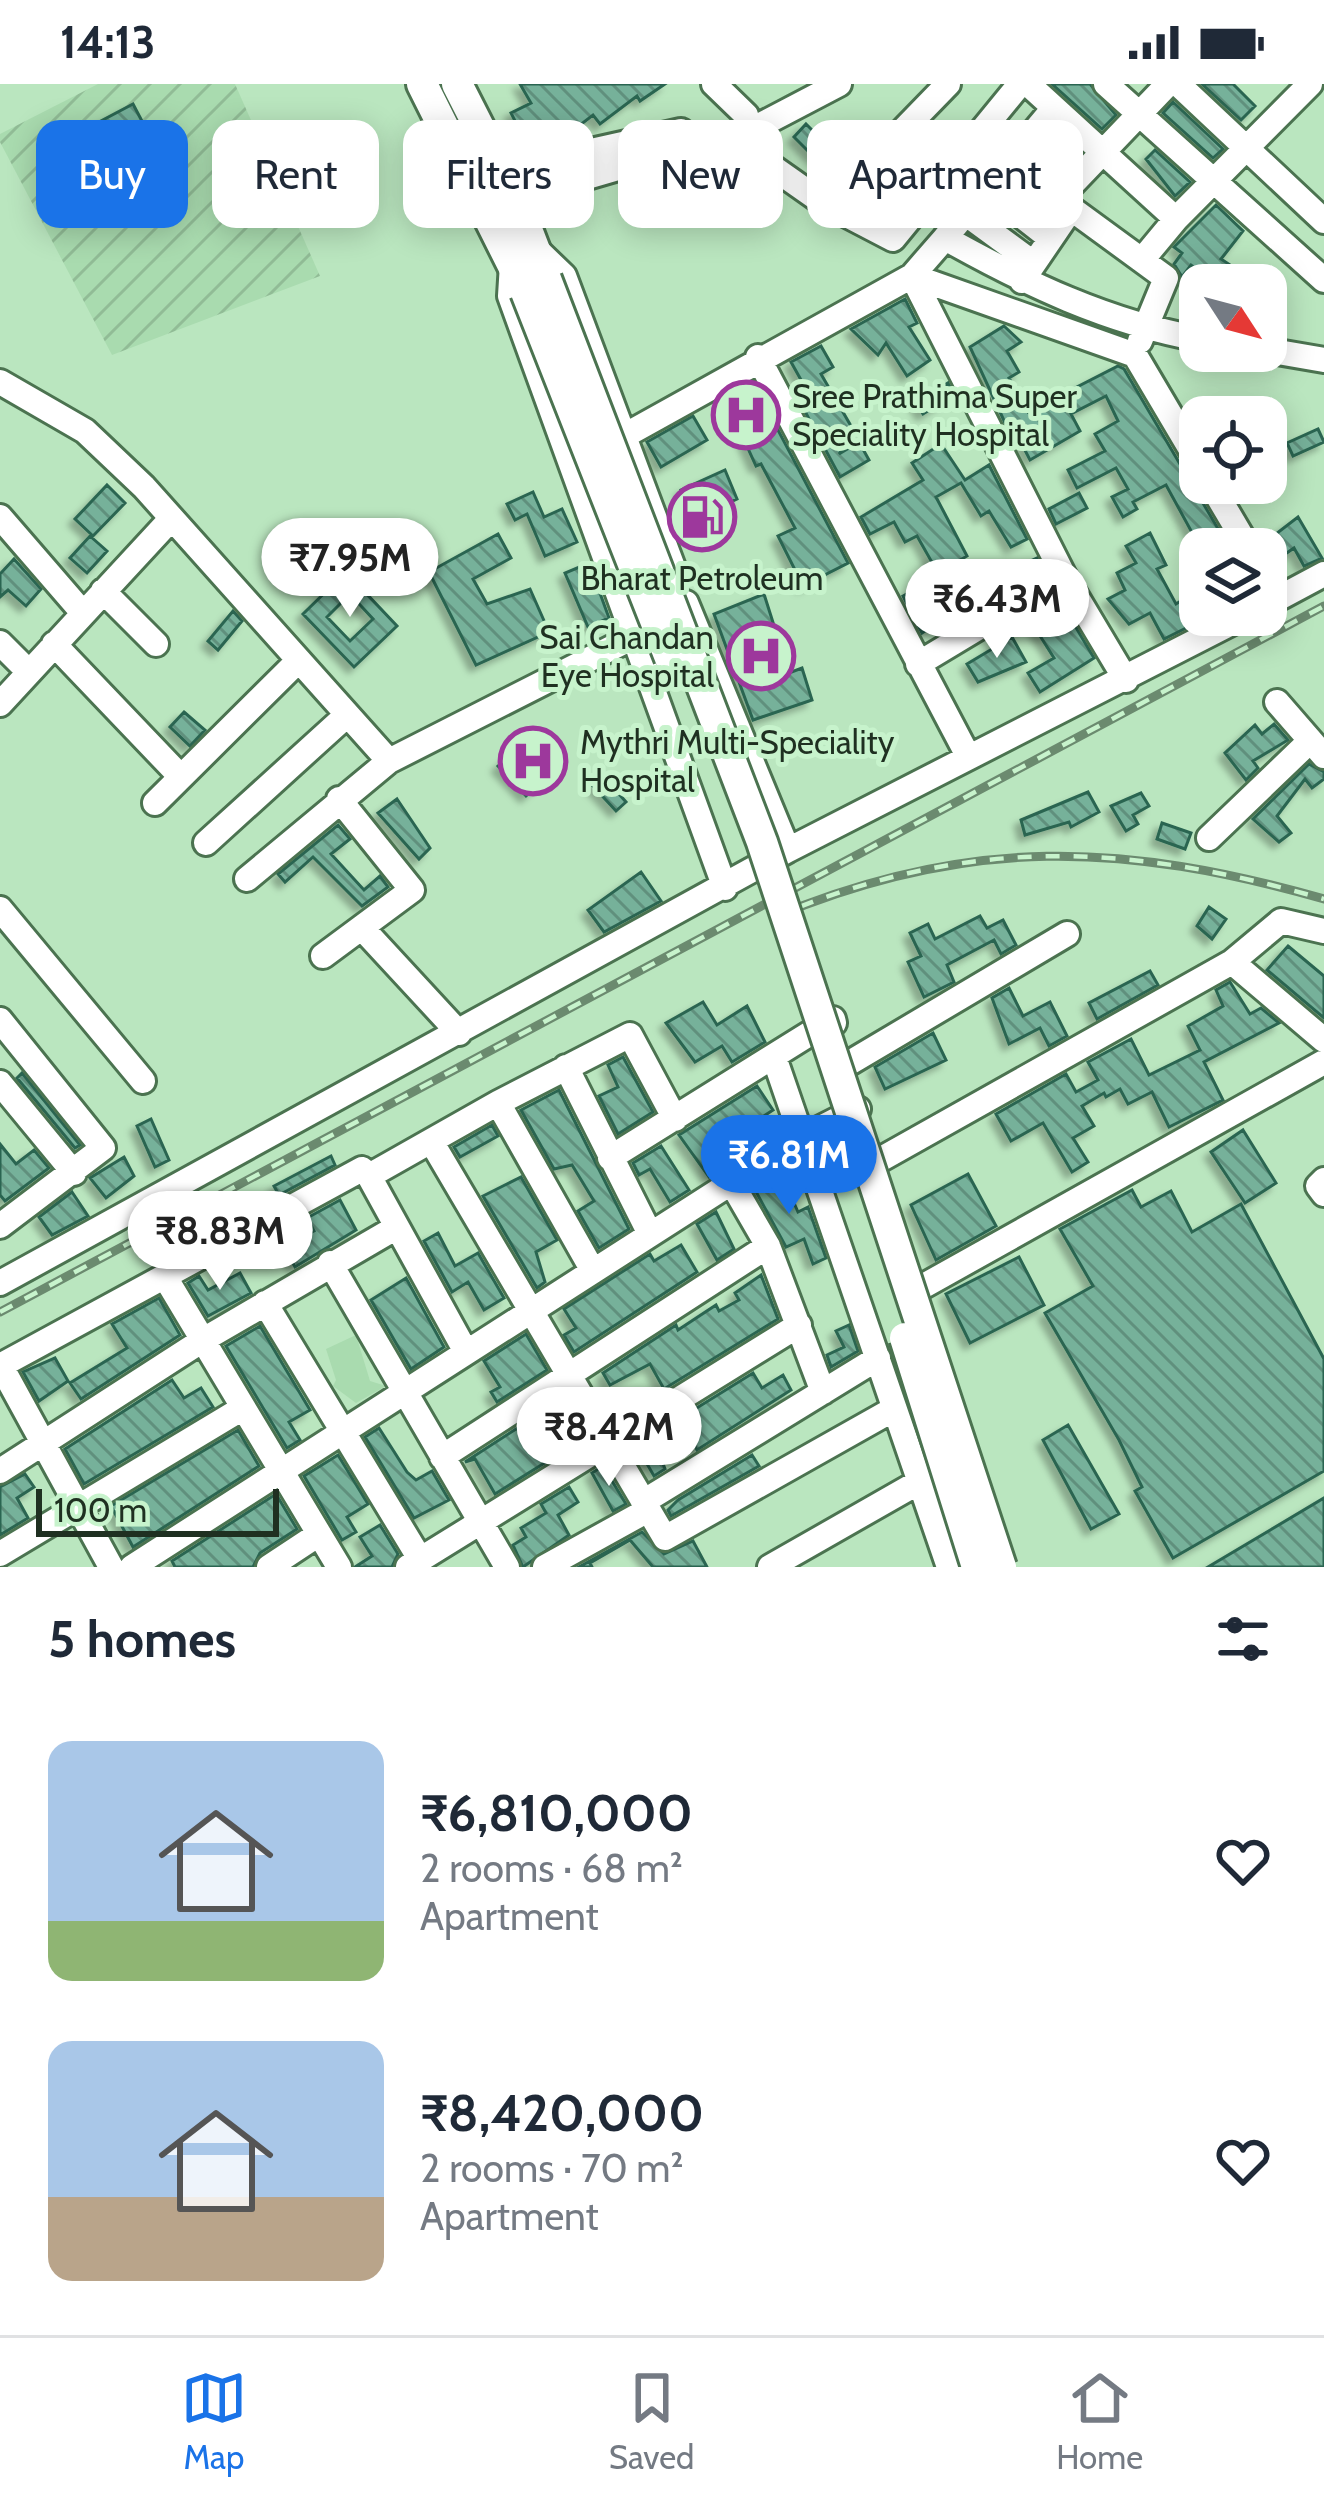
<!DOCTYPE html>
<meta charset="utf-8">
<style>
body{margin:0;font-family:Cabin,sans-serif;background:#f6f6f7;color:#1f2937;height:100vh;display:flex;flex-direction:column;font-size:45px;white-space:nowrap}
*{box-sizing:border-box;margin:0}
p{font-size:39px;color:#747a83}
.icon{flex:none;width:66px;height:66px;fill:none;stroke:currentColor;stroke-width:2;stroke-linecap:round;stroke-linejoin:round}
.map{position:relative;height:1483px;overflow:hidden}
.sheet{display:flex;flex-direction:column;background:#fff;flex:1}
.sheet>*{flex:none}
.guide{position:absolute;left:36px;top:36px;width:1254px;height:108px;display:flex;gap:24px}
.needle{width:78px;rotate:126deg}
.controls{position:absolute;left:1179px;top:180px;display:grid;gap:24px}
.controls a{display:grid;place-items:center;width:108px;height:108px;border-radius:24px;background:#fff;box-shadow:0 6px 30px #0003;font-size:60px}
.scale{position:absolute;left:36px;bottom:30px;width:243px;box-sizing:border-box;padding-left:12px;border:6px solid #1f3021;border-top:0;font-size:33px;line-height:42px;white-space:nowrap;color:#1f3021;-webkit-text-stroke:9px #c7f3cc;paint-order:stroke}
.price{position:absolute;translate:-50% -102px;padding:0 27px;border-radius:42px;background:#fff;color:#222;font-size:39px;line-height:78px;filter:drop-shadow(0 3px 6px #0008)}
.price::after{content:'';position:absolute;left:50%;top:72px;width:36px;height:27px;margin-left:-18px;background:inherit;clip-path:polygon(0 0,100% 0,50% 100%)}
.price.selected{background:#1a73e8;color:#fff}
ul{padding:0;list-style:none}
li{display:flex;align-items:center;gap:36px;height:300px;padding:0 48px}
li span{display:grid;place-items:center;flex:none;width:336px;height:240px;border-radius:24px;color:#555}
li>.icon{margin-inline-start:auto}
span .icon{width:144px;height:144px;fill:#fffc;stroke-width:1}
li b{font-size:51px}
h2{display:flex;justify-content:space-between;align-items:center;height:144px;padding:0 48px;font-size:51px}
.pill{padding:0 42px;border-radius:24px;background:#fff;box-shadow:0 6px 30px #0003;font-size:42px;line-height:108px}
.pill.selected{background:#1a73e8;color:#fff}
.status{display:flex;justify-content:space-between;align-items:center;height:84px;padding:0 60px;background:#fff;direction:ltr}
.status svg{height:33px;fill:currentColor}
.tab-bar{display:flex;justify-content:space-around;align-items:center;height:168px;border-top:3px solid #e0e1e3;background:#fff;font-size:33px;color:#747a83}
.tab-bar a{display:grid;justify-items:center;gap:6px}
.tab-bar .selected{color:#1a73e8}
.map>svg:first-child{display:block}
.built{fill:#a9dbaf}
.industrial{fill:url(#industrial-furrows)}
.building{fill:url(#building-back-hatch);stroke:#2b6551;stroke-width:3;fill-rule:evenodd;filter:url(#shadow)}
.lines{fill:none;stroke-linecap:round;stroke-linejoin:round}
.minor-casing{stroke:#4b7350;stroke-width:30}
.major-casing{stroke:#4b7350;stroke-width:36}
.minor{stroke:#fff;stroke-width:24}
.major{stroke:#fff;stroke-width:30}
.rail-casing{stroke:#6b8a6f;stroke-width:9}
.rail{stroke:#c7f3cc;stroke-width:4.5;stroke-dasharray:14;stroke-linecap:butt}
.major-bridge-casing{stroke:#4b7350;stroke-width:36;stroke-linecap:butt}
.major-bridge{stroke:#fff;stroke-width:30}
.labels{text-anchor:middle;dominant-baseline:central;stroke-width:10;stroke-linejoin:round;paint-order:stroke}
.poi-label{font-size:33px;fill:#1f3021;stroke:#c7f3cc;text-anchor:start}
</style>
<div class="status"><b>14:13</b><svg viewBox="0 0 49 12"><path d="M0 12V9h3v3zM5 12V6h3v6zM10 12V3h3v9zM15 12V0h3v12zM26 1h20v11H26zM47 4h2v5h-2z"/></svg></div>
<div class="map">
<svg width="1324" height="1483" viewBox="0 0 1324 1483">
<defs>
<pattern id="industrial-furrows" width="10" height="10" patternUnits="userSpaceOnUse" patternTransform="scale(3)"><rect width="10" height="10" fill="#a9dbaf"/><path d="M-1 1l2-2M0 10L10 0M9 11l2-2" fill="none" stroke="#91bc96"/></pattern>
<pattern id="building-back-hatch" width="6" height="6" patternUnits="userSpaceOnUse" patternTransform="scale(3)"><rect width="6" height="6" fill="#76b19a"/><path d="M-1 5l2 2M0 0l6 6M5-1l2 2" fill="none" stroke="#60907d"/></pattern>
<filter id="shadow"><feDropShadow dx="-6" dy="6" stdDeviation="3" flood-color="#0004"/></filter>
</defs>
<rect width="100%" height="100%" fill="#bae6bf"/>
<path class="built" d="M 356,1251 L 370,1297 L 386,1302 L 356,1319 L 333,1302 L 336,1296 L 326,1265 Z"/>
<path class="industrial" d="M 98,0 L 235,0 L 320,192 L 112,271 L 0,58 L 0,50 Z"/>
<path class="building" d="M 520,0 L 665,0 L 640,17 L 637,12 L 600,40 L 593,31 L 571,48 L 563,38 L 525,57 L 511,29 L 531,19 Z
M 1052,0 L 1090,0 L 1116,31 L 1102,45 Z
M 1202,0 L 1233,0 L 1255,22 L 1241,36 Z
M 1173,18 L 1223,65 L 1213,74 L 1163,29 Z
M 133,20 L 155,62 L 74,106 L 52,63 Z
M 806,40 L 828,62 L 816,75 L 794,53 Z
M 1155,66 L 1190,98 L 1175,112 L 1146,75 Z
M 1216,121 L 1243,147 L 1221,175 L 1260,201 L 1218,201 L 1191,181 L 1182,193 L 1174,180 L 1182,169 L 1174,163 Z
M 905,215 L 917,239 L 909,243 L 930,276 L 907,292 L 886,259 L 878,271 L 851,245 Z
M 1004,242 L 1021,258 L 1007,267 L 1019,288 L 1009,294 L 1028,328 L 1118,282 L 1124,285 L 1230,465 L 1201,465 L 1166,401 L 1133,418 L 1137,425 L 1123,433 L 1112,413 L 1128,405 L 1116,384 L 1077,404 L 1068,386 L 1105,367 L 1095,350 L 1118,337 L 1106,312 L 1071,330 L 1080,347 L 1030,376 L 1017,351 L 1012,354 L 970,263 Z
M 821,262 L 833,283 L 821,290 L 855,349 L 839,370 L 859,358 L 869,376 L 840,393 L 800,318 L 810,312 L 791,278 Z
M 948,299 L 954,311 L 923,330 L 916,319 Z
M 759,310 L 848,479 L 803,502 L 778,452 L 795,444 L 761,380 L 756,382 L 730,325 Z
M 693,332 L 707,356 L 661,383 L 647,358 Z
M 1318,345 L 1324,358 L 1293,372 L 1287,359 Z
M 941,360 L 965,396 L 989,381 L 1027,455 L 1011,463 L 989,427 L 981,432 L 961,399 L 936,413 L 967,472 L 938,489 L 917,452 L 905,458 L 894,438 L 870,450 L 861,433 L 923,396 L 912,379 Z
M 725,386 L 737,415 L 694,435 L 681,406 Z
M 107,401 L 125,419 L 93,452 L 75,435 Z
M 533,408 L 544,433 L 562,425 L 577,458 L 545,472 L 527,430 L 515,436 L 507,420 Z
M 1079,409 L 1087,424 L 1056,440 L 1049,425 Z
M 1298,433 L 1322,474 L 1304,482 L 1294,464 L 1281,473 L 1268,456 Z
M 1150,449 L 1166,481 L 1157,485 L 1176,520 L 1200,505 L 1200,537 L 1164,555 L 1150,529 L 1129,540 L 1108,515 L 1125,506 L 1117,489 L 1136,479 L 1126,462 Z
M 498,450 L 511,474 L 473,495 L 487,520 L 530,505 L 549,548 L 476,581 L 429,488 Z
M 90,452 L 107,467 L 87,489 L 70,474 Z
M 1037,474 L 1042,486 L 1010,503 L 1002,490 Z
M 14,475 L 41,505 L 26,522 L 8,506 L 0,513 L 0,490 Z
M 589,479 L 609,534 L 588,543 L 565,489 Z
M 346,488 L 397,542 L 354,583 L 303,530 ZM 350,510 L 373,535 L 350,557 L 327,533 Z
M 935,494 L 945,513 L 967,501 L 974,513 L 922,549 L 903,512 Z
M 764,510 L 789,589 L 802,584 L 812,616 L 753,636 L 714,530 Z
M 1062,520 L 1094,574 L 1040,608 L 1028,589 L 1054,574 L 1030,536 Z
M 233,527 L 242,537 L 218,566 L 208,557 Z
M 1012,553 L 1026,578 L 978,598 L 967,580 Z
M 184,628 L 205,646 L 190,662 L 170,643 Z
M 1274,640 L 1288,656 L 1253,677 L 1258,684 L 1246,696 L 1225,669 L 1255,641 L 1262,650 Z
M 532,652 L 559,682 L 526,712 L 498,682 Z
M 1309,680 L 1324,688 L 1324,695 L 1312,704 L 1305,695 L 1277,732 L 1291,749 L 1279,758 L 1253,735 Z
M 603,692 L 626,718 L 616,727 L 593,702 Z
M 1088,708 L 1099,728 L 1071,743 L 1069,738 L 1025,751 L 1021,736 Z
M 1141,709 L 1149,722 L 1133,731 L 1138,740 L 1126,747 L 1111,722 Z
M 397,715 L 430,764 L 419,775 L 378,729 Z
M 1162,739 L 1191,749 L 1185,765 L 1157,755 Z
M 338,741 L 350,755 L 331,770 L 364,806 L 380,792 L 388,803 L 362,822 L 313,773 L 285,798 L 278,790 Z
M 641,788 L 661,817 L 604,848 L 588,826 Z
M 1209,823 L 1226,835 L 1212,855 L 1197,842 Z
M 980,832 L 987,844 L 1003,836 L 1016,861 L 1001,870 L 994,856 L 947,881 L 954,898 L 924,913 L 908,878 L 921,872 L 910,849 L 928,840 L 935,855 Z
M 1288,862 L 1324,892 L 1324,934 L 1267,886 Z
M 1150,887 L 1158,901 L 1097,935 L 1089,919 Z
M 1230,898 L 1250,930 L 1261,924 L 1279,939 L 1204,978 L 1223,1016 L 1169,1043 L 1152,1008 L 1128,1020 L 1120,1005 L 1106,1013 L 1104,1009 L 1082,1022 L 1094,1042 L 1073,1054 L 1088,1078 L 1072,1088 L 1043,1039 L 1011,1057 L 996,1030 L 1066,990 L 1076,1008 L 1098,996 L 1088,978 L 1131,955 L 1149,991 L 1200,966 L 1188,942 L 1223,922 L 1216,906 Z
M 1009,904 L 1023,932 L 1050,918 L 1067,952 L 1049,962 L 1040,944 L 1009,960 L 992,914 Z
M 703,918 L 717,941 L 747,922 L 765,958 L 732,978 L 722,962 L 695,978 L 666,939 Z
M 933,949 L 946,976 L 885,1005 L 875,983 Z
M 623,973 L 653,1028 L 618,1050 L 599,1012 L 618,1003 L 608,981 Z
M 22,989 L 80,1061 L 75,1064 L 17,994 Z
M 757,1002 L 773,1026 L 753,1039 L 765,1057 L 709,1093 L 679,1051 Z
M 559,1006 L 629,1145 L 599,1164 L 578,1127 L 594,1117 L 572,1081 L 554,1085 L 521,1026 Z
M 151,1035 L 169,1076 L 155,1083 L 137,1042 Z
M 492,1041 L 498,1052 L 460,1073 L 454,1063 Z
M 1243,1046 L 1276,1099 L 1245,1119 L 1211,1068 Z
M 0,1060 L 16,1080 L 34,1066 L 49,1084 L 5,1117 L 0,1111 Z
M 661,1062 L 689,1106 L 670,1118 L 650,1085 L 639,1091 L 633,1079 Z
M 331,1072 L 335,1081 L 279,1111 L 274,1102 Z
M 124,1073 L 134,1092 L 106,1114 L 90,1094 Z
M 780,1087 L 798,1128 L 808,1123 L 826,1174 L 813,1180 L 804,1155 L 786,1163 L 754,1104 Z
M 968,1090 L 996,1142 L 936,1176 L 911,1121 Z
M 521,1093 L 557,1156 L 536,1168 L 545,1198 L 537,1204 L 483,1112 Z
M 1132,1106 L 1141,1123 L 1171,1107 L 1192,1148 L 1241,1120 L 1324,1275 L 1324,1387 L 1173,1474 L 1135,1407 L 1142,1403 L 1119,1356 L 1045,1229 L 1093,1202 L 1060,1145 Z
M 72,1108 L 88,1132 L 52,1151 L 39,1133 Z
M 340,1116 L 356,1146 L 295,1183 L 284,1163 L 269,1170 L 263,1158 L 281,1148 L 288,1161 L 314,1147 L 307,1134 Z
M 716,1128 L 734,1165 L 717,1176 L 697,1140 Z
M 438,1149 L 455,1182 L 478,1169 L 504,1214 L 484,1226 L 468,1198 L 452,1208 L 424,1157 Z
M 681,1161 L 697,1188 L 574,1268 L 564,1251 L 576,1244 L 564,1225 L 650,1170 L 654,1177 Z
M 1019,1173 L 1044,1221 L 970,1259 L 946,1210 Z
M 240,1189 L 251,1209 L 208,1232 L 188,1199 L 199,1192 L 208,1206 Z
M 761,1191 L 778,1235 L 664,1305 L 650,1280 L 610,1301 L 603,1289 L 676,1241 L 678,1246 L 716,1221 L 719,1227 L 739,1216 L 735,1209 Z
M 406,1194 L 444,1263 L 411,1285 L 371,1216 Z
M 159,1214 L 180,1251 L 81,1315 L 70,1299 L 127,1264 L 112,1240 Z
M 849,1241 L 858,1267 L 831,1283 L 827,1271 L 844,1263 L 836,1247 Z
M 260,1242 L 310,1326 L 289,1338 L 300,1356 L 287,1364 L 226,1262 Z
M 526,1250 L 547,1286 L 497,1318 L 491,1308 L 500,1303 L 484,1277 Z
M 55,1274 L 68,1297 L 39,1317 L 23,1288 Z
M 753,1289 L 762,1304 L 783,1291 L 791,1306 L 697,1366 L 679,1335 Z
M 172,1296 L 184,1314 L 201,1304 L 213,1323 L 84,1400 L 65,1365 Z
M 553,1321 L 575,1360 L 495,1410 L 475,1375 L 465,1378 Z
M 1068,1341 L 1119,1430 L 1091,1445 L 1043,1356 Z
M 379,1344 L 407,1388 L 416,1396 L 432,1387 L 449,1416 L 414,1434 L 365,1353 Z
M 238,1346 L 259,1382 L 133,1463 L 111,1422 Z
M 652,1351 L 665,1385 L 654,1392 L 636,1361 Z
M 338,1371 L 368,1420 L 347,1433 L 356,1448 L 342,1456 L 304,1392 Z
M 752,1371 L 759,1382 L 671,1432 L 668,1426 L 678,1416 Z
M 603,1382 L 626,1420 L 613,1427 L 592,1389 Z
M 25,1390 L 34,1403 L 17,1414 L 28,1434 L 0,1451 L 0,1403 Z
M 569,1403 L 578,1418 L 558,1431 L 569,1451 L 523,1483 L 513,1461 L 526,1453 L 521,1444 L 546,1429 L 541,1420 Z
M 276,1410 L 297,1445 L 260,1469 L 253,1483 L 175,1483 L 172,1477 Z
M 1324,1414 L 1324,1483 L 1208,1483 Z
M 380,1441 L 398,1470 L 392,1483 L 355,1483 L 372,1472 L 360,1453 Z
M 642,1448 L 664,1470 L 693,1457 L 707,1483 L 653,1483 L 630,1456 L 590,1479 L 592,1483 L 579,1483 Z"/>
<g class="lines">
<defs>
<path id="minor" d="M 714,0 L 746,31
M 1028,0 L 1176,135 L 1142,176
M 1106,0 L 1324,196
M 1178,0 L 1324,137
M 1054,24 L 945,154 C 1027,200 1107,238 1200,255
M 910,40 L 957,75
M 755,44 L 768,80 L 822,118 L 893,155 L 1020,0
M 879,71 L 933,106
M 501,87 L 681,47
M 854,104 L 910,134
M 986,104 L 1050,154
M 515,114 L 755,44 L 839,0
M 838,127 L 879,71 L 948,0
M 965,129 L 1033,179
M 1176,135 L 1310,0
M 945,154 L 912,192 L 1064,492 L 1126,596
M 536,165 L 564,192 L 674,486
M 512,180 L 510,212 L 725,804
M 1022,197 L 1071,125
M 1140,257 L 1166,194 L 1058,115 L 1168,0
M 1266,266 L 1324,276
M 758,273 L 968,672
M 0,298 L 85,347 L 144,403 L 389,677
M 624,352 L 912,192 L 1135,271 L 1200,381
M 1210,399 L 1249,465
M 0,433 L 83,529
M 103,507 L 156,560
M 686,519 L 788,766
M 1266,521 L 1324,490
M 0,559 L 29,588
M 54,560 L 181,693
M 918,580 L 1064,492
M 1277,618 L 1324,672
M 0,620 L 171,435
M 155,719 L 298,577
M 1209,754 L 1310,657
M 206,759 L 347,631
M 247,795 L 389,677 L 643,548
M 0,825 L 143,997
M 362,844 L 459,949
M 323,872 L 412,806 L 339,715
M 1232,878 L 1324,956
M 0,936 L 103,1064 L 0,1142
M 774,973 L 949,1483
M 846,981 L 1067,850
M 566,983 L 650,1150
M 0,999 L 74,1089
M 431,1057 L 665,1454 L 894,1325
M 610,1074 L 833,935 L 834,939
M 876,1078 L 1232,878 L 1281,837 L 1324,847
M 369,1092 L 466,1268
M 1324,1096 L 1318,1102 L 1324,1110
M 731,1098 L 768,1162 L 823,1308
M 330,1179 L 507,1483
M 593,1187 L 498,1019 L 630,951 L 675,1035
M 165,1193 L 339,1483
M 0,1199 L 788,766 L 1247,531
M 920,1204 L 1324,978
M 265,1219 L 420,1475
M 0,1282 L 362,1085 L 369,1092 L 498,1019
M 1,1282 L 111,1483
M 442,1373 L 768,1162
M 0,1387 L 203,1256 L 397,1143
M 643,1418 L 878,1274
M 0,1470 L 243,1324
M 132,1483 L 801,1054 L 858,1025
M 269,1483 L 319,1450
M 408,1483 L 799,1241
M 545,1483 L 648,1426
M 770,1483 L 919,1398"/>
<path id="major" d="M 422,0 L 526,208
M 457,0 L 515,114 L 546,195"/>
</defs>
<use href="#minor" class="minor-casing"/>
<use href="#major" class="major-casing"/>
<use href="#minor" class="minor"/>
<use href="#major" class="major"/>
<defs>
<path id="rail" d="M 774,833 C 968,752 1124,758 1324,815
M 0,1228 L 1324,522"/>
</defs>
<use href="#rail" class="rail-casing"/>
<use href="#rail" class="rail"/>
<defs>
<path id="major-bridge" d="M 546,195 L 762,758 L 1001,1483
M 526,208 L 670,574
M 905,1254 L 977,1483"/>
</defs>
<use href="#major-bridge" class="major-bridge-casing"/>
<use href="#major-bridge" class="major-bridge"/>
</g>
<defs>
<symbol id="hospital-ring" viewBox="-11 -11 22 22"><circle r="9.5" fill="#c7f3cc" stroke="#9d389c" stroke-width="1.5"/><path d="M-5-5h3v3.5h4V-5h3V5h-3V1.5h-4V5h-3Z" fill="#9d389c"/></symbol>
<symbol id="fuel-ring" viewBox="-11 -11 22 22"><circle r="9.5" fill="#c7f3cc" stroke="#9d389c" stroke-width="1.5"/><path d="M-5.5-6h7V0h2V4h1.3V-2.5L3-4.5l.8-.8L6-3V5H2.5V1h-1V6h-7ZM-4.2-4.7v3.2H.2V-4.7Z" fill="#9d389c"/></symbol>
</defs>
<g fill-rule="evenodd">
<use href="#hospital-ring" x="708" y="293" width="76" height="76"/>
<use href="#fuel-ring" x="664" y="395" width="76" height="76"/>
<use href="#hospital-ring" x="723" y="534" width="76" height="76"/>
<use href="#hospital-ring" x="495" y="639" width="76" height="76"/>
</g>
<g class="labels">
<g class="poi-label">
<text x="792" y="312">Sree Prathima Super<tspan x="792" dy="38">Speciality Hospital</tspan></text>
<text x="702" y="494" text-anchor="middle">Bharat Petroleum</text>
<text x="714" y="553" text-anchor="end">Sai Chandan<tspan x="714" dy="38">Eye Hospital</tspan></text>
<text x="580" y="658">Mythri Multi-Speciality<tspan x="580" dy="38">Hospital</tspan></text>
</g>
</g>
</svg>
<div class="controls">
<a><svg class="needle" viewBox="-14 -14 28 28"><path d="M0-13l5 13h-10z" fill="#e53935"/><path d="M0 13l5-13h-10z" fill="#747a83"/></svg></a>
<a><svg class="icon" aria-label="locate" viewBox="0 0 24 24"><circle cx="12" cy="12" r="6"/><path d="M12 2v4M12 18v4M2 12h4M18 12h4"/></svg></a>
<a><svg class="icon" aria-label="layers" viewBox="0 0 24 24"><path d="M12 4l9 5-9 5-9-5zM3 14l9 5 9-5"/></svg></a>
</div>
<div class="scale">100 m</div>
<b class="price" style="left:350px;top:536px">₹7.95M</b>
<b class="price" style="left:997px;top:577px">₹6.43M</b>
<b class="price selected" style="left:789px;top:1133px">₹6.81M</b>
<b class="price" style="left:220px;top:1209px">₹8.83M</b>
<b class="price" style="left:609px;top:1405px">₹8.42M</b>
<div class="guide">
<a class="pill selected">Buy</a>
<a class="pill">Rent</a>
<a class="pill">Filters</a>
<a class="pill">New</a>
<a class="pill">Apartment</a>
</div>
</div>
<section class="sheet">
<h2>5 homes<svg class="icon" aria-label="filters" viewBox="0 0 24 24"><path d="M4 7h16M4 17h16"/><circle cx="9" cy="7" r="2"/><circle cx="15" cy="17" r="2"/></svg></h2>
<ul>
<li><span style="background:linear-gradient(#a9c7e8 75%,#8fb573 0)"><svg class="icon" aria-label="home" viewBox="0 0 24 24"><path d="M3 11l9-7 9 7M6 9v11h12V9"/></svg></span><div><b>₹6,810,000</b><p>2 rooms · 68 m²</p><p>Apartment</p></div><svg class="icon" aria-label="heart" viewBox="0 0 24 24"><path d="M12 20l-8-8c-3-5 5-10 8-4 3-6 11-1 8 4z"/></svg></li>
<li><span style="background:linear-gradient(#a9c7e8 65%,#b9a48a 0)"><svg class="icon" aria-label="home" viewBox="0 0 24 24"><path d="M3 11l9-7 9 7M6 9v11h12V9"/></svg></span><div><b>₹8,420,000</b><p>2 rooms · 70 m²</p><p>Apartment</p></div><svg class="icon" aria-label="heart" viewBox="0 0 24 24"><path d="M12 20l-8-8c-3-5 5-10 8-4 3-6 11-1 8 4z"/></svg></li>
</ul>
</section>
<nav class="tab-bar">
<a class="selected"><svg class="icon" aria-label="map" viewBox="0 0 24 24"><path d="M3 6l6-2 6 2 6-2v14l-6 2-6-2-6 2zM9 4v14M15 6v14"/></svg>Map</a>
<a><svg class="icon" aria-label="saved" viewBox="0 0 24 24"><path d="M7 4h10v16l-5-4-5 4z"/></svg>Saved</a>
<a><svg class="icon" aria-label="home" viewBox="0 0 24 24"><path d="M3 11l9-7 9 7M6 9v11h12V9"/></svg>Home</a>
</nav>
